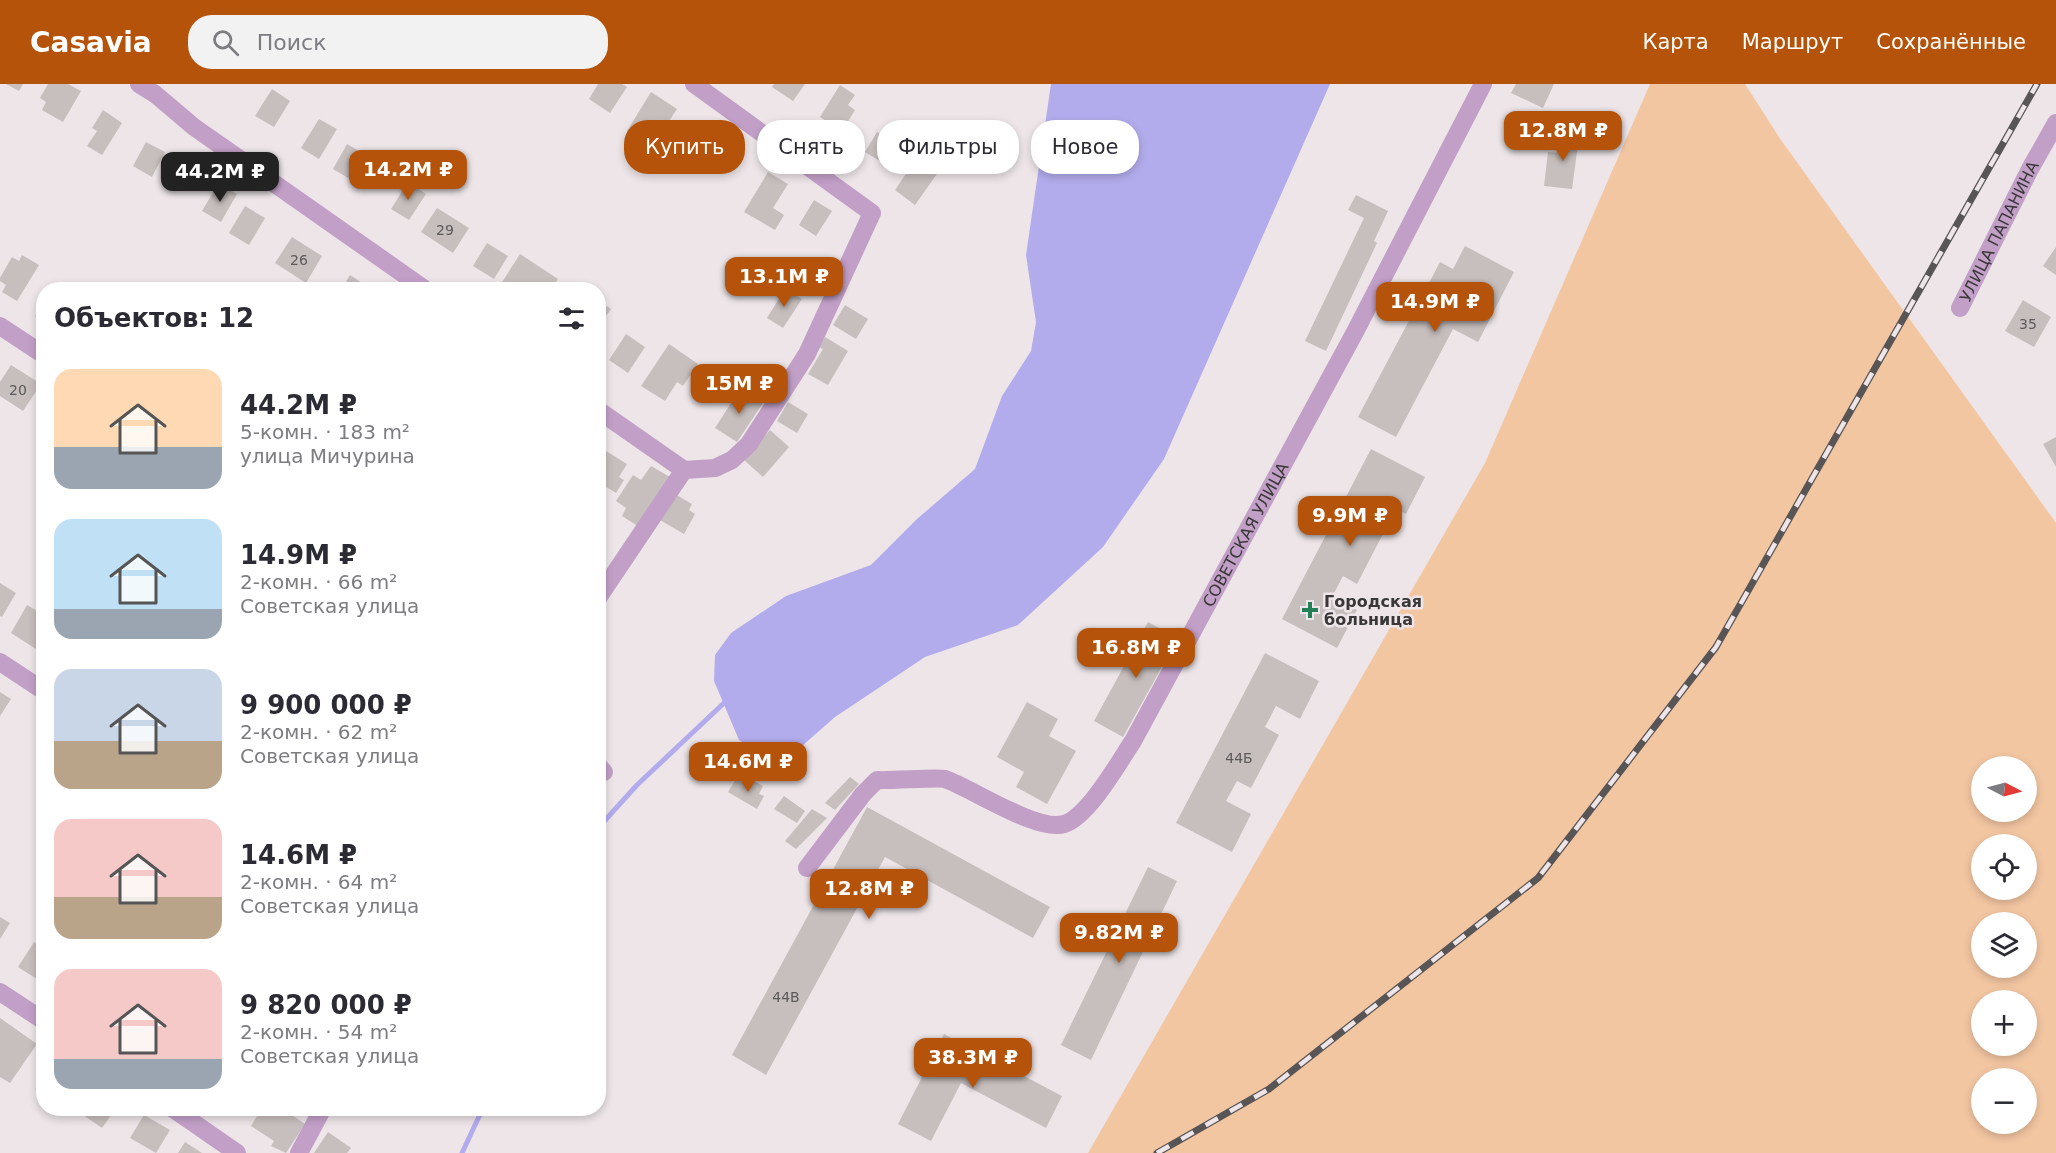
<!DOCTYPE html>
<html lang="ru">
<meta charset="utf-8">
<style>
body{margin:0;font-family:"DejaVu Sans",sans-serif;background:#f2f2f3;color:#2b2b33;height:100vh;display:flex;flex-direction:column;font-size:22px;white-space:nowrap}
*{box-sizing:border-box;margin:0}
p{font-size:20px;color:#7c7c81}
.icon{flex:none;width:33px;height:33px;fill:none;stroke:currentColor;stroke-width:2;stroke-linecap:round;stroke-linejoin:round}
.map{position:relative;flex:1;overflow:hidden}
.details{position:absolute;left:36px;top:198px;width:570px;height:834px;display:flex;flex-direction:column;background:#fff;border-radius:24px;box-shadow:0 3px 9px #0003}
.details>*{flex:none}
.top-card{position:absolute;left:624px;top:36px;width:570px;height:54px;display:flex;gap:12px}
.needle{width:39px;rotate:96deg}
.buttons{position:absolute;left:1971px;top:672px;display:grid;gap:12px}
.buttons a{display:grid;place-items:center;width:66px;height:66px;border-radius:50%;background:#fff;box-shadow:0 3px 9px #0003;font-size:30px}
.price{position:absolute;translate:-50% -51px;padding:0 14px;border-radius:12px;background:#b45309;color:#fff;font-size:20px;line-height:39px;filter:drop-shadow(0 2px 3px #0008)}
.price::after{content:'';position:absolute;left:50%;top:36px;width:18px;height:14px;margin-left:-9px;background:inherit;clip-path:polygon(0 0,100% 0,50% 100%)}
.price.active{background:#222;color:#fff}
ul{padding:0;list-style:none}
li{display:flex;align-items:center;gap:18px;height:150px;padding:0 18px}
li span{display:grid;place-items:center;flex:none;width:168px;height:120px;border-radius:18px;color:#555}
li>.icon{margin-inline-start:auto}
span .icon{width:72px;height:72px;fill:#fffc;stroke-width:1}
li b{font-size:26px}
h2{display:flex;justify-content:space-between;align-items:center;height:72px;padding:0 18px;font-size:26px}
.pill{padding:0 21px;border-radius:24px;background:#fff;box-shadow:0 3px 9px #0003;font-size:21px;line-height:54px}
.pill.active{background:#b45309;color:#fff}
header{display:flex;align-items:center;gap:36px;box-sizing:border-box;height:84px;padding:0 30px;background:#b45309;color:#fff}
header strong{font-size:28px}
nav{display:flex;gap:33px;margin-inline-start:auto;font-size:21px}
.search{width:420px;height:54px;background:#f2f2f3;display:flex;align-items:center;gap:15px;box-sizing:border-box;padding:0 21px;border-radius:24px;color:#7c7c81;font-size:22px}
.map>svg:first-child{display:block}
.green{fill:#f3c6a2;fill-rule:evenodd}
.water{fill:#b3acec}
.lines{fill:none;stroke-linecap:round;stroke-linejoin:round}
.stream{stroke:#b3acec;stroke-width:5}
.building{fill:#c7bfbe}
.minor{stroke:#c29fc7;stroke-width:18}
.rail-casing{stroke:#585556;stroke-width:7}
.rail{stroke:#ede5e8;stroke-width:4.5;stroke-dasharray:14;stroke-linecap:butt}
.poi-dot{fill:#237f56;stroke:#ede5e8;stroke-width:2}
.labels{text-anchor:middle;dominant-baseline:central;stroke-width:5;stroke-linejoin:round;paint-order:stroke}
.number-label{font-size:14px;fill:#5c595a}
.street-label{font-size:16px;fill:#393738;stroke:#ede5e8}
.poi-label{font-size:16px;font-weight:bold;fill:#393738;stroke:#ede5e8;text-anchor:start}
</style>
<header>
<strong>Casavia</strong>
<div class="search"><svg class="icon" aria-label="search" viewBox="0 0 24 24"><circle cx="10" cy="10" r="6"/><path d="M15 15l6 6"/></svg>Поиск</div>
<nav><a>Карта</a><a>Маршрут</a><a>Сохранённые</a></nav>
</header>
<div class="map">
<svg width="2056" height="1069" viewBox="0 0 2056 1069">
<rect width="100%" height="100%" fill="#ede5e8"/>
<path class="green" d="M 1650,0 L 1745,0 L 1781,56 L 2056,439 L 2056,1069 L 1088,1069 L 1485,379 ZM 1982,682 L 2026,682 L 2026,728 L 1982,728 ZM 1982,760 L 2026,760 L 2026,806 L 1982,806 ZM 1982,838 L 2026,838 L 2026,884 L 1982,884 ZM 1982,916 L 2026,916 L 2026,962 L 1982,962 ZM 1982,994 L 2026,994 L 2026,1040 L 1982,1040 Z"/>
<path class="water" d="M 1051,0 L 1330,0 L 1164,375 L 1103,463 L 1018,541 L 925,573 L 835,633 L 786,676 L 768,675 L 739,656 L 714,597 L 715,571 L 731,549 L 786,512 L 871,481 L 917,435 L 975,385 L 1002,312 L 1031,267 L 1036,238 L 1026,171 Z"/>
<g class="lines">
<path class="stream" d="M 598,744 L 637,701 L 724,619
M 462,1069 L 483,1024"/>
</g>
<path class="building" d="M 6,0 L 23,0 L 19,7 Z
M 48,0 L 68,0 L 81,7 L 63,38 L 42,26 L 46,18 L 40,14 Z
M 598,0 L 622,0 L 627,3 L 610,29 L 589,15 Z
M 774,0 L 805,0 L 793,17 L 772,3 Z
M 1516,0 L 1554,0 L 1543,24 L 1511,9 Z
M 840,1 L 855,11 L 848,21 L 855,26 L 842,47 L 820,33 Z
M 272,5 L 290,17 L 274,43 L 255,32 Z
M 651,8 L 677,25 L 652,63 L 627,47 Z
M 103,26 L 122,39 L 102,71 L 87,62 L 97,47 L 92,44 Z
M 319,35 L 337,45 L 319,75 L 301,64 Z
M 699,40 L 721,55 L 717,62 L 723,66 L 709,86 L 681,66 Z
M 1564,44 L 1580,46 L 1572,105 L 1544,102 L 1548,68 L 1561,69 Z
M 877,48 L 900,62 L 888,82 L 865,68 Z
M 146,58 L 165,68 L 152,93 L 133,82 Z
M 347,60 L 380,79 L 365,104 L 333,85 Z
M 918,72 L 939,87 L 915,121 L 895,106 Z
M 768,88 L 788,100 L 773,124 L 784,131 L 775,146 L 744,128 Z
M 408,98 L 426,110 L 409,136 L 391,125 Z
M 218,100 L 237,110 L 221,138 L 202,127 Z
M 1356,111 L 1388,127 L 1374,157 L 1377,159 L 1326,267 L 1305,257 L 1364,134 L 1348,126 Z
M 814,116 L 832,127 L 816,152 L 799,141 Z
M 245,122 L 265,134 L 249,161 L 229,149 Z
M 437,124 L 469,144 L 453,169 L 421,148 Z
M 292,153 L 322,172 L 306,199 L 275,179 Z
M 487,159 L 508,172 L 494,195 L 473,182 Z
M 1465,162 L 1514,188 L 1478,258 L 1453,245 L 1396,353 L 1358,333 L 1440,178 L 1453,185 Z
M 2056,163 L 2056,191 L 2043,182 Z
M 520,170 L 558,195 L 550,206 L 497,206 Z
M 22,171 L 39,181 L 17,217 L 2,208 L 6,201 L 0,197 L 0,194 L 12,173 L 19,177 Z
M 350,191 L 373,206 L 341,206 Z
M 785,205 L 802,215 L 783,244 L 767,234 Z
M 44,216 L 44,237 L 35,232 Z
M 598,216 L 611,225 L 598,243 Z
M 2023,216 L 2051,233 L 2034,263 L 2005,247 Z
M 845,221 L 868,235 L 856,255 L 833,241 Z
M 626,250 L 645,263 L 628,289 L 609,276 Z
M 825,253 L 848,267 L 828,301 L 808,290 L 823,265 L 819,263 Z
M 669,260 L 698,280 L 683,302 L 677,298 L 665,317 L 641,302 Z
M 11,281 L 41,300 L 23,327 L 0,312 L 0,298 Z
M 740,305 L 763,319 L 737,358 L 715,344 Z
M 788,318 L 808,330 L 797,349 L 777,337 Z
M 770,346 L 789,363 L 763,393 L 744,376 Z
M 2056,353 L 2056,383 L 2043,360 Z
M 1371,365 L 1425,393 L 1406,430 L 1382,418 L 1371,439 L 1385,446 L 1357,500 L 1343,492 L 1332,513 L 1357,526 L 1337,564 L 1282,535 Z
M 606,367 L 627,380 L 619,393 L 624,396 L 616,409 L 598,398 L 598,379 Z
M 651,382 L 670,393 L 639,443 L 622,432 L 626,424 L 616,417 L 633,391 L 641,396 Z
M 675,410 L 692,420 L 689,426 L 695,430 L 684,450 L 660,436 Z
M 0,499 L 16,509 L 2,533 L 0,532 Z
M 27,521 L 44,531 L 44,560 L 39,567 L 11,549 Z
M 1148,538 L 1178,554 L 1123,653 L 1094,637 Z
M 1265,569 L 1319,597 L 1300,635 L 1276,622 L 1265,643 L 1279,651 L 1251,704 L 1237,697 L 1226,717 L 1251,730 L 1232,768 L 1176,739 Z
M 0,608 L 11,615 L 0,632 Z
M 1027,618 L 1058,635 L 1049,652 L 1076,667 L 1047,720 L 1016,703 L 1024,688 L 997,673 Z
M 44,656 L 44,672 L 37,668 Z
M 850,693 L 859,700 L 835,726 L 825,719 Z
M 736,695 L 748,702 L 752,696 L 763,702 L 759,710 L 764,712 L 757,725 L 728,708 Z
M 784,712 L 805,727 L 797,739 L 774,725 Z
M 867,723 L 1050,823 L 1033,854 L 885,773 L 766,991 L 732,971 Z
M 812,725 L 827,734 L 796,765 L 785,757 Z
M 1148,783 L 1177,797 L 1091,976 L 1061,961 Z
M 0,833 L 10,839 L 0,855 Z
M 34,858 L 44,864 L 44,892 L 40,897 L 18,883 Z
M 0,934 L 37,960 L 10,999 L 0,993 Z
M 944,950 L 1062,1012 L 1046,1044 L 961,999 L 931,1057 L 898,1040 Z
M 73,1024 L 116,1024 L 102,1044 Z
M 228,1024 L 241,1024 L 238,1030 Z
M 262,1024 L 282,1024 L 305,1040 L 286,1069 L 271,1062 L 274,1057 L 251,1042 Z
M 144,1031 L 170,1046 L 156,1069 L 130,1054 Z
M 328,1048 L 351,1064 L 347,1069 L 314,1069 Z
M 185,1058 L 202,1069 L 178,1069 Z"/>
<g class="lines">
<g class="minor">
<path d="M 139,0 L 155,10 L 194,43 L 426,206"/>
<path id="s1" d="M 1960,224 L 2030,85 L 2056,39"/>
<path d="M 0,242 L 44,271"/>
<path d="M 598,326 L 684,386"/>
<path d="M 598,514 L 684,386 L 715,384 L 732,376 L 749,360 L 807,270 L 872,129 L 694,0"/>
<path d="M 0,578 L 44,607"/>
<path d="M 598,681 L 604,688"/>
<path id="s2" d="M 807,784 L 863,710 L 877,696 C 891,697 938,693 945,695 C 973,705 1037,748 1064,740 C 1088,733 1119,678 1133,657 L 1355,248 L 1483,0"/>
<path d="M 0,908 L 44,937"/>
<path d="M 172,1024 L 237,1069"/>
<path d="M 299,1069 L 323,1024"/>
</g>
<defs>
<path id="rail" d="M 1157,1069 L 1269,1005 L 1538,794 L 1716,563 L 2037,0"/>
</defs>
<use href="#rail" class="rail-casing"/>
<use href="#rail" class="rail"/>
</g>
<path class="poi-dot" d="M1307 517h6v6h6v6h-6v6h-6v-6h-6v-6h6z"/>
<g class="labels">
<g class="number-label">
<text x="445" y="146">29</text>
<text x="299" y="176">26</text>
<text x="2028" y="240">35</text>
<text x="18" y="306">20</text>
<text x="1239" y="674">44Б</text>
<text x="786" y="913">44В</text>
</g>
<g class="street-label">
<text stroke="none"><textPath href="#s1" startOffset="86">УЛИЦА ПАПАНИНА</textPath></text>
<text stroke="none"><textPath href="#s2" startOffset="654">СОВЕТСКАЯ УЛИЦА</textPath></text>
</g>
<g class="poi-label">
<text x="1324" y="517">Городская<tspan x="1324" dy="18">больница</tspan></text>
</g>
</g>
</svg>
<div class="buttons">
<a><svg class="needle" viewBox="-14 -14 28 28"><path d="M0-13l5 13h-10z" fill="#e53935"/><path d="M0 13l5-13h-10z" fill="#7c7c81"/></svg></a>
<a><svg class="icon" aria-label="locate" viewBox="0 0 24 24"><circle cx="12" cy="12" r="6"/><path d="M12 2v4M12 18v4M2 12h4M18 12h4"/></svg></a>
<a><svg class="icon" aria-label="layers" viewBox="0 0 24 24"><path d="M12 4l9 5-9 5-9-5zM3 14l9 5 9-5"/></svg></a>
<a>+</a>
<a>−</a>
</div>
<b class="price" style="left:1563px;top:78px">12.8M ₽</b>
<b class="price" style="left:408px;top:117px">14.2M ₽</b>
<b class="price active" style="left:220px;top:119px">44.2M ₽</b>
<b class="price" style="left:784px;top:224px">13.1M ₽</b>
<b class="price" style="left:1435px;top:249px">14.9M ₽</b>
<b class="price" style="left:739px;top:331px">15M ₽</b>
<b class="price" style="left:1350px;top:463px">9.9M ₽</b>
<b class="price" style="left:1136px;top:595px">16.8M ₽</b>
<b class="price" style="left:748px;top:709px">14.6M ₽</b>
<b class="price" style="left:869px;top:836px">12.8M ₽</b>
<b class="price" style="left:1119px;top:880px">9.82M ₽</b>
<b class="price" style="left:973px;top:1005px">38.3M ₽</b>
<div class="top-card">
<a class="pill active">Купить</a>
<a class="pill">Снять</a>
<a class="pill">Фильтры</a>
<a class="pill">Новое</a>
</div>
<section class="details">
<h2>Объектов: 12<svg class="icon" aria-label="filters" viewBox="0 0 24 24"><path d="M4 7h16M4 17h16"/><circle cx="9" cy="7" r="2"/><circle cx="15" cy="17" r="2"/></svg></h2>
<ul>
<li><span style="background:linear-gradient(#ffd9b3 65%,#9aa5b1 0)"><svg class="icon" aria-label="home" viewBox="0 0 24 24"><path d="M3 11l9-7 9 7M6 9v11h12V9"/></svg></span><div><b>44.2M ₽</b><p>5-комн. · 183 m²</p><p>улица Мичурина</p></div></li>
<li><span style="background:linear-gradient(#bfe0f5 75%,#9aa5b1 0)"><svg class="icon" aria-label="home" viewBox="0 0 24 24"><path d="M3 11l9-7 9 7M6 9v11h12V9"/></svg></span><div><b>14.9M ₽</b><p>2-комн. · 66 m²</p><p>Советская улица</p></div></li>
<li><span style="background:linear-gradient(#c9d6e8 60%,#b9a48a 0)"><svg class="icon" aria-label="home" viewBox="0 0 24 24"><path d="M3 11l9-7 9 7M6 9v11h12V9"/></svg></span><div><b>9 900 000 ₽</b><p>2-комн. · 62 m²</p><p>Советская улица</p></div></li>
<li><span style="background:linear-gradient(#f6c9c9 65%,#b9a48a 0)"><svg class="icon" aria-label="home" viewBox="0 0 24 24"><path d="M3 11l9-7 9 7M6 9v11h12V9"/></svg></span><div><b>14.6M ₽</b><p>2-комн. · 64 m²</p><p>Советская улица</p></div></li>
<li><span style="background:linear-gradient(#f6c9c9 75%,#9aa5b1 0)"><svg class="icon" aria-label="home" viewBox="0 0 24 24"><path d="M3 11l9-7 9 7M6 9v11h12V9"/></svg></span><div><b>9 820 000 ₽</b><p>2-комн. · 54 m²</p><p>Советская улица</p></div></li>
</ul>
</section>
</div>
